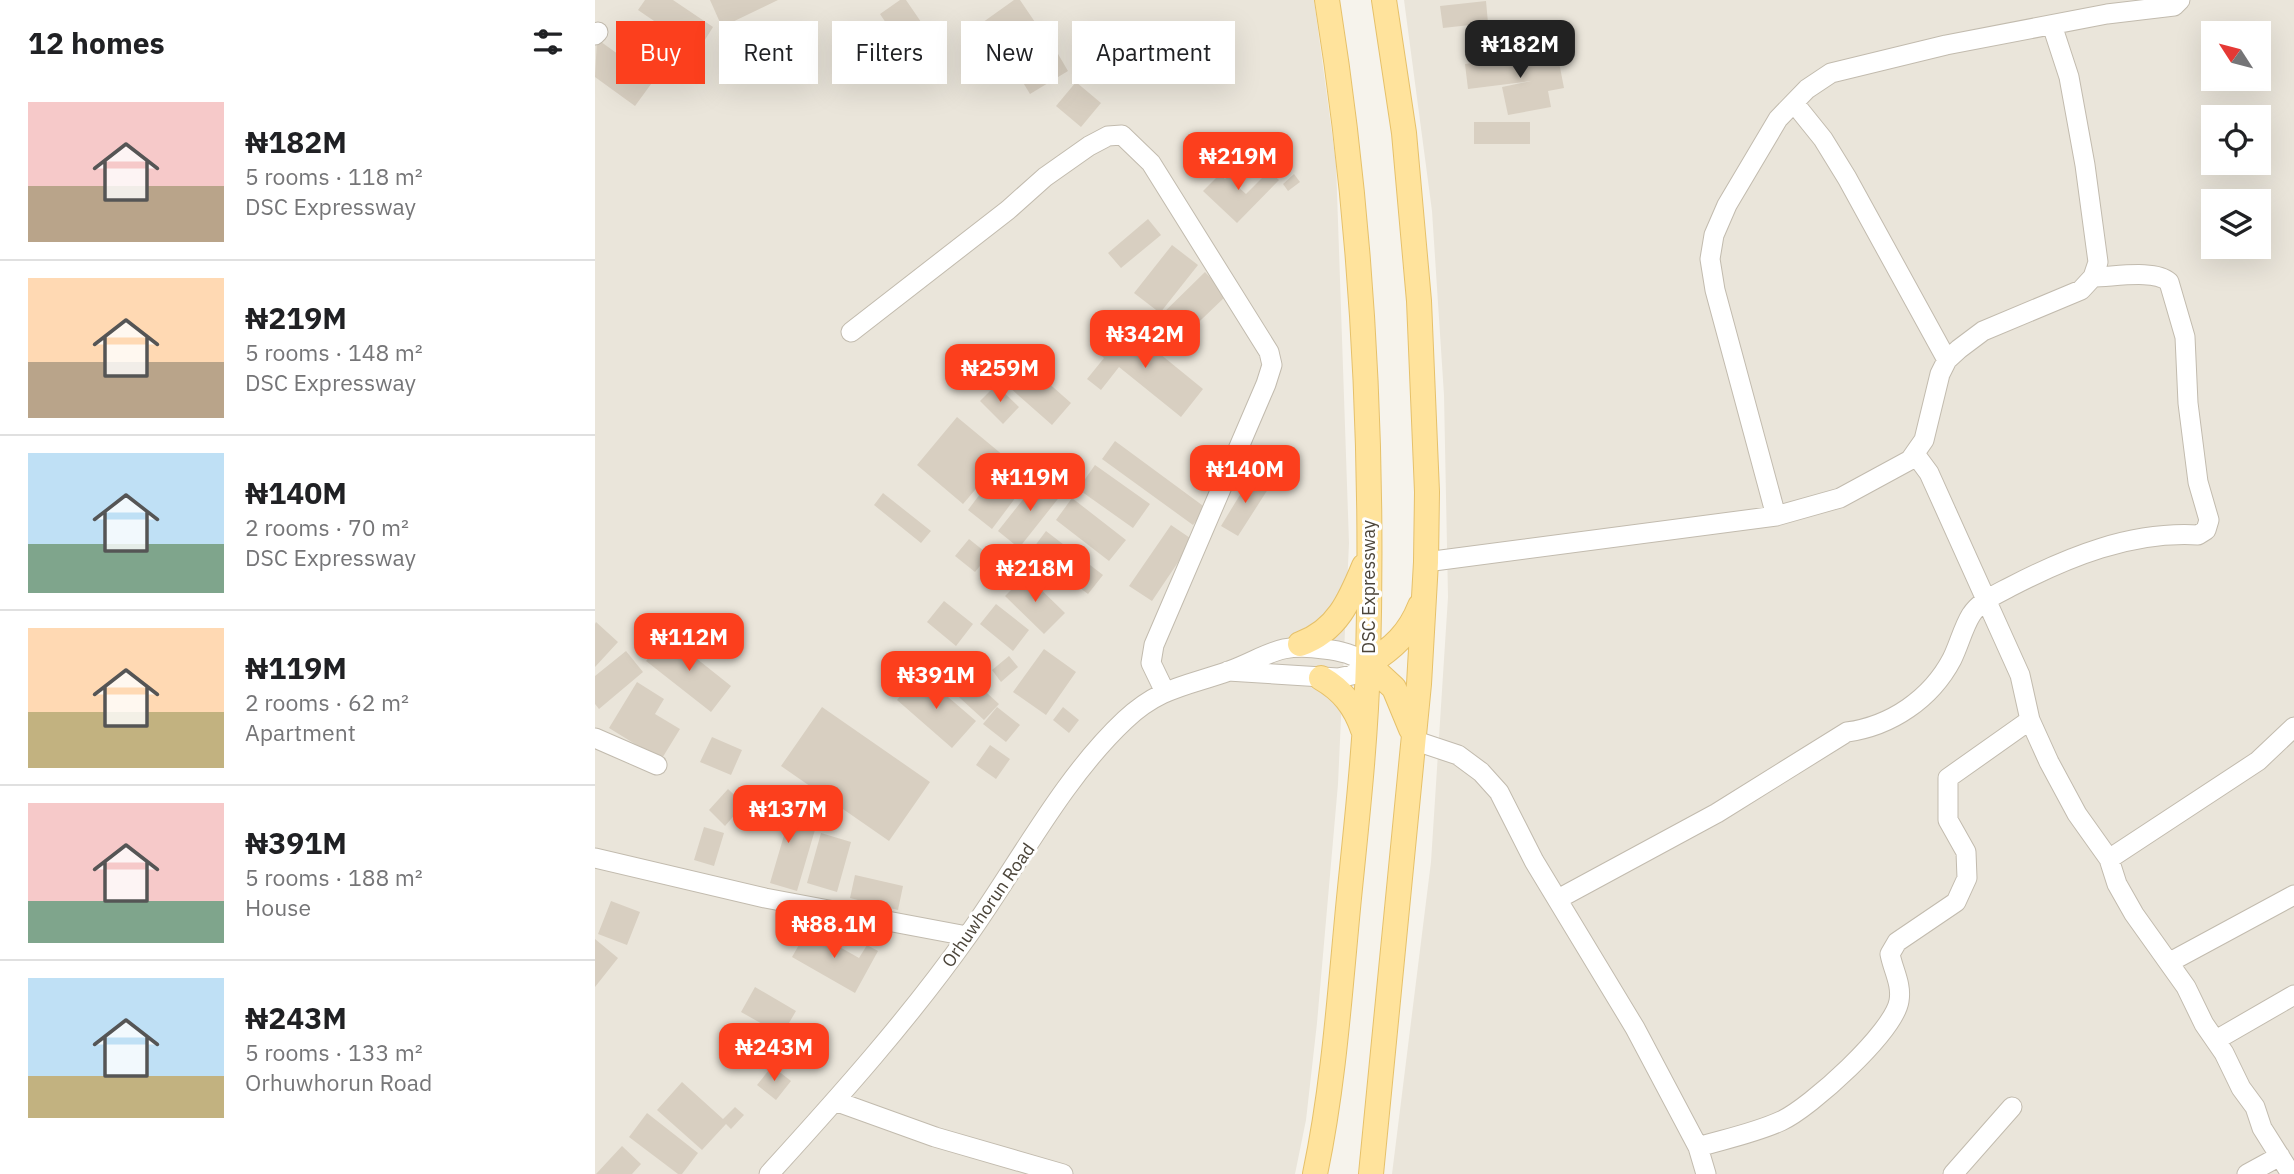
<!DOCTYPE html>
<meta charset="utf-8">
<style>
body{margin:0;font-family:"IBM Plex Sans",sans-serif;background:#f2f2f2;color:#202124;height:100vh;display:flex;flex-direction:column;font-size:26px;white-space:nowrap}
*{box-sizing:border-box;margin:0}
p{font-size:23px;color:#757577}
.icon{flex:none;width:38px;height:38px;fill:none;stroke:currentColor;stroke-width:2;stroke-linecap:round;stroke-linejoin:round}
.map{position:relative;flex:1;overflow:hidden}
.sheet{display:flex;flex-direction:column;background:#fff;width:595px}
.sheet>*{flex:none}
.guide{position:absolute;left:21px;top:21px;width:665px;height:63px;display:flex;gap:14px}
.needle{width:46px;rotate:306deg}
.tools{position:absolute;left:1606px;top:21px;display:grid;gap:14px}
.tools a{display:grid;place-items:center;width:70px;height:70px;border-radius:0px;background:#fff;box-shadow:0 7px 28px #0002;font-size:35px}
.price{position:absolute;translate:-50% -60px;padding:0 16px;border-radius:14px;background:#fc3f1d;color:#fff;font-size:23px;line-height:46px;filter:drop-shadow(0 2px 4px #0008)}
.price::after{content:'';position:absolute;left:50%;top:42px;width:21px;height:16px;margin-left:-10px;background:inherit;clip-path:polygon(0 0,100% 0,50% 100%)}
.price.current{background:#222;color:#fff}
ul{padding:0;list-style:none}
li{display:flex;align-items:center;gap:21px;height:175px;padding:0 28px}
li+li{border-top:2px solid #e0e0e0}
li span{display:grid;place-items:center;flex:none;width:196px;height:140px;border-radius:0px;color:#555}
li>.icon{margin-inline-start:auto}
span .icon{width:84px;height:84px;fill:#fffc;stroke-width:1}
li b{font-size:30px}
h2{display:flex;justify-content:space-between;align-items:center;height:84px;padding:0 28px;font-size:30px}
.tag{padding:0 24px;border-radius:0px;background:#fff;box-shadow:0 7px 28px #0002;font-size:24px;line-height:63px}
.tag.current{background:#fc3f1d;color:#fff}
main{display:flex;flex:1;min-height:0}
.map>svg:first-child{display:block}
.residential{fill:#eae5da;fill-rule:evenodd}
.building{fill:#d8cfc1}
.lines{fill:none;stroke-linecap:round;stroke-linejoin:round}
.minor-casing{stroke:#c2bbae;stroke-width:21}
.major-casing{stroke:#e6c16a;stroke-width:26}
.minor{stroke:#fff;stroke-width:19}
.major{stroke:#ffe39c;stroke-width:24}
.labels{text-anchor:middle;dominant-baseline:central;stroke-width:6;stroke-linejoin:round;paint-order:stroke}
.street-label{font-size:18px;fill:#4b4439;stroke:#fff}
</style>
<main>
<section class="sheet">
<h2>12 homes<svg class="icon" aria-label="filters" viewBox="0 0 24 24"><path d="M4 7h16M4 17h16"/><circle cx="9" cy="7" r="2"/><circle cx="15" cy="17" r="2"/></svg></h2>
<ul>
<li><span style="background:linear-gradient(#f6c9c9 60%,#b9a48a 0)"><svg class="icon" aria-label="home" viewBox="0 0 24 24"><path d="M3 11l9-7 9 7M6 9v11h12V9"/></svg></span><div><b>₦182M</b><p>5 rooms · 118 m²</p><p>DSC Expressway</p></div></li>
<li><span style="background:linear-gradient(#ffd9b3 60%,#b9a48a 0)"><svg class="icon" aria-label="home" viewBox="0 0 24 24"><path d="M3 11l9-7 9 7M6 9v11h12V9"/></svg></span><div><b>₦219M</b><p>5 rooms · 148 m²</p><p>DSC Expressway</p></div></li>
<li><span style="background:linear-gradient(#bfe0f5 65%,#7fa58c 0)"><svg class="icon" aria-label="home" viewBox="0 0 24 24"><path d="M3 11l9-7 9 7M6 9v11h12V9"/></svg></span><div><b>₦140M</b><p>2 rooms · 70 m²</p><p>DSC Expressway</p></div></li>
<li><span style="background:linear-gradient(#ffd9b3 60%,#c2b280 0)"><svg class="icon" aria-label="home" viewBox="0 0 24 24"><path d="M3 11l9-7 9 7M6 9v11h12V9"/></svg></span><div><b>₦119M</b><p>2 rooms · 62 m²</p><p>Apartment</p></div></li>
<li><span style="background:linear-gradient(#f6c9c9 70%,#7fa58c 0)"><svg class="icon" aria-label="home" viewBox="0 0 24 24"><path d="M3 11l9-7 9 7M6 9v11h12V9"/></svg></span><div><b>₦391M</b><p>5 rooms · 188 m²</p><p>House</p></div></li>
<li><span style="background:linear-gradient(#bfe0f5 70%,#c2b280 0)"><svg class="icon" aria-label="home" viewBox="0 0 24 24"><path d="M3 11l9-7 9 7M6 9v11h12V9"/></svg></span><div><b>₦243M</b><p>5 rooms · 133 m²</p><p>Orhuwhorun Road</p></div></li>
</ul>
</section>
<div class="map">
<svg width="1699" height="1174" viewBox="0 0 1699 1174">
<rect width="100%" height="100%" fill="#f6f3ec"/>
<path class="residential" d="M 0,0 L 719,0 L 741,163 L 754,543 L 743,784 L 722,1023 L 711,1120 L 700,1174 L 0,1174 Z
M 809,0 L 1699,0 L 1699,1174 L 797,1174 L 836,862 L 853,597 L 849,395 L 837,211 ZM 1619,33 L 1664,33 L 1664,79 L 1619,79 ZM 1619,117 L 1664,117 L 1664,163 L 1619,163 ZM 1619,201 L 1664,201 L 1664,247 L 1619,247 Z"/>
<path class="building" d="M 50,0 L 78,0 L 118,27 L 103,51 L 43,10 Z
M 115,0 L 183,0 L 127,27 Z
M 305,0 L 311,0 L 335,35 L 315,49 L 305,35 L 301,38 L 285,14 Z
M 419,0 L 425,0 L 444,28 L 405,55 L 384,25 Z
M 891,1 L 893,23 L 848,28 L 845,6 Z
M 2,39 L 59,80 L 40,106 L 0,77 Z
M 456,42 L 473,71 L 435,94 L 418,66 Z
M 962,52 L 969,88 L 953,91 L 956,107 L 913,115 L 907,87 L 936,81 L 873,89 L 870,64 Z
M 481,82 L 506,103 L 486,127 L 461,106 Z
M 879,122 L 935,122 L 935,144 L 879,144 Z
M 646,162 L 655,170 L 641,185 L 651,194 L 674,171 L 684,180 L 642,223 L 608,191 L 625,174 L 630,179 Z
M 699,174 L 705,182 L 693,191 L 688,184 Z
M 553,219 L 566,235 L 526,268 L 513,253 Z
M 577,245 L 603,265 L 565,313 L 539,293 Z
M 610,272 L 632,295 L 583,342 L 561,320 Z
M 527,323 L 608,389 L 586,417 L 524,367 L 506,390 L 492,379 L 509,358 L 503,353 Z
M 424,357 L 476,403 L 457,425 L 405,379 Z
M 401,385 L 424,407 L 408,424 L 385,401 Z
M 362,417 L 409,456 L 368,504 L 322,465 Z
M 520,441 L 611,508 L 598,525 L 507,459 Z
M 415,454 L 439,473 L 397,529 L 373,510 Z
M 500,465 L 555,504 L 538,528 L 483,489 Z
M 657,475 L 675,486 L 643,536 L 626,526 Z
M 445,478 L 466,495 L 424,548 L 403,531 Z
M 288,493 L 336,531 L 326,543 L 279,505 Z
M 477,498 L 531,540 L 514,561 L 461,520 Z
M 576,525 L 598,540 L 557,601 L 534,586 Z
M 451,531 L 508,575 L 493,594 L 436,551 Z
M 374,539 L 394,555 L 380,572 L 360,556 Z
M 431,575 L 470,613 L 449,634 L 410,596 Z
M 349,601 L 378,624 L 361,646 L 332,622 Z
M 401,604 L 434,630 L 418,651 L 385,624 Z
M 1,622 L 23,642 L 0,667 L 0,624 Z
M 72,635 L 136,686 L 116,712 L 51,661 Z
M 449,649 L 481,672 L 451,715 L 418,692 Z
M 31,651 L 48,672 L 4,709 L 0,704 L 0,676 Z
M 414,656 L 423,667 L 406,682 L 397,670 Z
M 357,661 L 404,704 L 389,720 L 342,677 Z
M 325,673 L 381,721 L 357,748 L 302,700 Z
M 42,682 L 69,699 L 60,714 L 85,729 L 66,760 L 14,728 Z
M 227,707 L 335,782 L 294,841 L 186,766 Z
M 402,707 L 425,725 L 411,742 L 388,724 Z
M 468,707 L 484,720 L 474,733 L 458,720 Z
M 117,737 L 147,750 L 136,775 L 105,762 Z
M 395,745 L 415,759 L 401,779 L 381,765 Z
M 133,789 L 149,804 L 130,826 L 114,810 Z
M 161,805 L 222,823 L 202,891 L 175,883 L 190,832 L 156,823 Z
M 109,827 L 129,833 L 119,866 L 99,860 Z
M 226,833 L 256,842 L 242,892 L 212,883 Z
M 260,875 L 308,886 L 303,910 L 255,898 Z
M 16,901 L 45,912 L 32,945 L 3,934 Z
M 213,929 L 264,958 L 272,945 L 283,951 L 260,993 L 197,957 Z
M 0,939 L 23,958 L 0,987 Z
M 160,987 L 201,1011 L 187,1035 L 146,1012 Z
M 177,1066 L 196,1081 L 181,1100 L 162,1085 Z
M 87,1082 L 128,1119 L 140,1107 L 149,1115 L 136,1129 L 131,1124 L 107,1150 L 62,1110 Z
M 52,1113 L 103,1153 L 87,1174 L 83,1174 L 34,1137 Z
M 27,1146 L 46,1164 L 37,1174 L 1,1174 Z"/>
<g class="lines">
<defs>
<path id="minor" d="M 0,35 L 3,32
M 1199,103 L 1228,139 L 1252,178 L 1352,360
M 256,332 L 413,210 L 450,177 L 494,146 L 513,136 L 527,135 L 556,163 L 674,352 L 677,365 L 671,384 L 559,645 L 556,663 L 570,692
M 1320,454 L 1334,473 L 1425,675 L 1435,720 L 1454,762 L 1482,814 L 1514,859 L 1522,884 L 1539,914 L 1591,987 L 1609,1024 L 1629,1053 L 1646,1088 L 1660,1107 L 1667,1128 L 1696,1174
M 1181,516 L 1120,290 L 1115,259 L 1119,235 L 1132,205 L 1183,119 L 1212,89 L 1236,73 L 1351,45 L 1512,14 L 1579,6 L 1585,0
M 831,562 L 1181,516 L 1245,498 L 1315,460 L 1329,440 L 1345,374 L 1352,360 L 1364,349 L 1388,331 L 1486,290 L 1498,277 L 1503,262 L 1490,165 L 1474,77 L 1457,25
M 0,738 L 62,765
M 818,740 L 863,755 L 886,772 L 904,792 L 939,861 L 1040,1028 L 1103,1147 L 1111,1174
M 0,858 L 170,898 L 372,936
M 1514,859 L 1663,761 L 1699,727
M 963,899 L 1122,813 L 1252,732 C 1296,726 1336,699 1357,659 C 1364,645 1368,628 1376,615 C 1385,601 1402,594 1415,587 C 1473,557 1536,531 1603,535 L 1611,530 L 1614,520 L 1603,482 L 1593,403 L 1590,337 L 1574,282 C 1560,269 1518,277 1498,277
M 1575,962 L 1699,895
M 1621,1040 L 1699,995
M 240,1101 L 340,1137 L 468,1174
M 1103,1147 C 1130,1139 1160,1133 1186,1121 C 1215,1108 1299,1032 1304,1001 C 1307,984 1298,970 1295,954 L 1302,942 L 1361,902 L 1372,878 L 1371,852 L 1353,820 L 1353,778 L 1435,720
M 174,1174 C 244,1097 314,1019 374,934 C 423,865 468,778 530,720 C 565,687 592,686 634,671 C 674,656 682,642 729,649 C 746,651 759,654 773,664 L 757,675 L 743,678 L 633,671
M 1358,1174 L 1417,1107
M 1652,1174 L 1685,1156"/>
<path id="major" d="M 705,644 C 742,631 755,600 769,566
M 726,678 C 747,690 760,706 768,730
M 816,729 L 799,688 L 773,664 C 798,648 814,634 825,606
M 720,1174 C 739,1084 745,990 754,898 C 762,819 771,740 773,661 C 779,440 767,219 732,0
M 776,1174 L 824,684 L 831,562 L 832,492 L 824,301 L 809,133 L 789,0"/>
</defs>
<use href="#minor" class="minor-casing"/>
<use href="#major" class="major-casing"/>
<use href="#minor" class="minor"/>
<use href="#major" class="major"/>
</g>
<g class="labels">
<g class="street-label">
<text transform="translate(773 587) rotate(-90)">DSC Expressway</text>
<text transform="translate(393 905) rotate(-55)">Orhuwhorun Road</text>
</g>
</g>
</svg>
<div class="tools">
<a><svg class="needle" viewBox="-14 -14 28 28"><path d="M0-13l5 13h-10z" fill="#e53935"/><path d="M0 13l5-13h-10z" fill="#757577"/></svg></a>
<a><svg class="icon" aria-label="locate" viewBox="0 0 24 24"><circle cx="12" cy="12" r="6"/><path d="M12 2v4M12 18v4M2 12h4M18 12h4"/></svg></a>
<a><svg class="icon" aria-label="layers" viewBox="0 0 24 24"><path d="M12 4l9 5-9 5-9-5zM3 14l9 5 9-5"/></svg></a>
</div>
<b class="price current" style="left:925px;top:80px">₦182M</b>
<b class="price" style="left:643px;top:192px">₦219M</b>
<b class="price" style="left:550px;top:370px">₦342M</b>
<b class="price" style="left:405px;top:404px">₦259M</b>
<b class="price" style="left:650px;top:505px">₦140M</b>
<b class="price" style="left:435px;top:513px">₦119M</b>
<b class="price" style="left:440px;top:604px">₦218M</b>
<b class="price" style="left:94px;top:673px">₦112M</b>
<b class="price" style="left:341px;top:711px">₦391M</b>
<b class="price" style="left:193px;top:845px">₦137M</b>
<b class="price" style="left:239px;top:960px">₦88.1M</b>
<b class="price" style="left:179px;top:1083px">₦243M</b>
<div class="guide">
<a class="tag current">Buy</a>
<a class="tag">Rent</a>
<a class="tag">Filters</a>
<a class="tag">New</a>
<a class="tag">Apartment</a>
</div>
</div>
</main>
